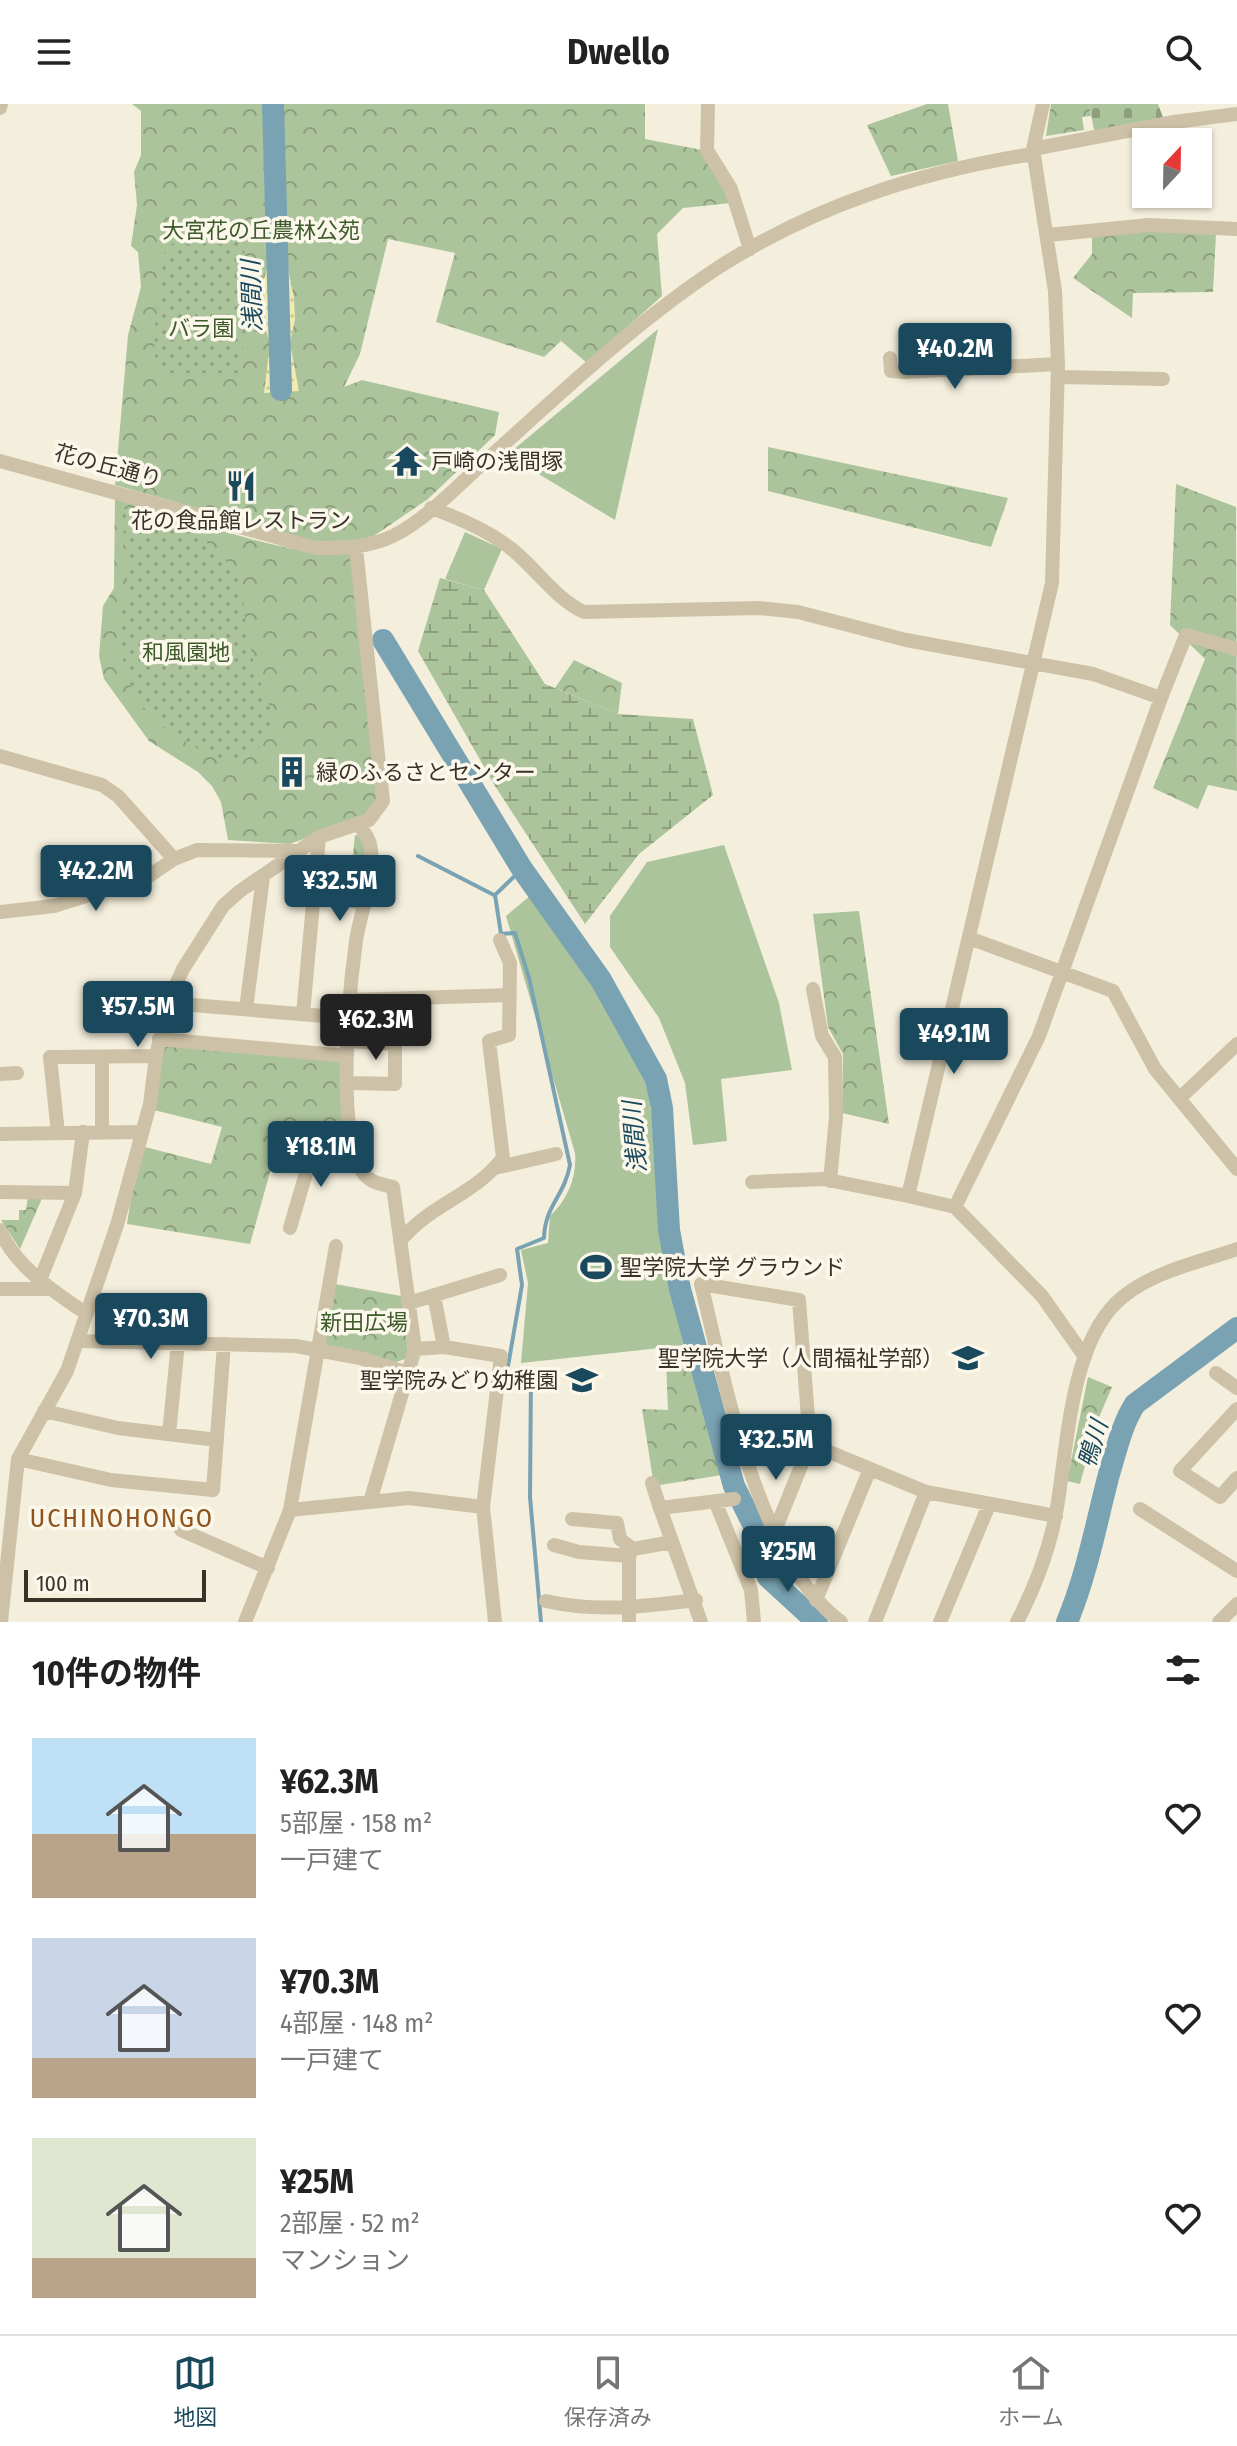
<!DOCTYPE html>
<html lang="ja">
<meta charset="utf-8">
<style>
body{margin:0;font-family:"Fira Sans Condensed","Noto Sans JP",sans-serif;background:#f6f6f6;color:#222;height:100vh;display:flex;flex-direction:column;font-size:30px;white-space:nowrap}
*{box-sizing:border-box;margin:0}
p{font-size:26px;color:#767676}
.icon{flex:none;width:44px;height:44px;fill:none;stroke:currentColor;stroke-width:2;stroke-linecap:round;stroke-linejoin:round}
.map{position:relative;height:1518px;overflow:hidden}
.details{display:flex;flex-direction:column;background:#fff;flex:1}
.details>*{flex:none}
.needle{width:52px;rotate:22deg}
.buttons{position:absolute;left:1132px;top:24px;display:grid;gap:16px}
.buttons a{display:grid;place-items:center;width:80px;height:80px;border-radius:0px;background:#fff;box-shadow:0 2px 6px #0004;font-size:40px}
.scale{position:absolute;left:24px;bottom:20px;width:182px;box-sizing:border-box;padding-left:8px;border:4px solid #393228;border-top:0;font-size:22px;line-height:28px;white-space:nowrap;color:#393228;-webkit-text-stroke:6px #fbf7ea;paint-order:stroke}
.price{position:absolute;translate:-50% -68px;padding:0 18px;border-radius:8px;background:#1a495e;color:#fff;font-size:26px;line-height:52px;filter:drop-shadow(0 2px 4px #0008)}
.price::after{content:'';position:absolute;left:50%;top:48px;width:24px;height:18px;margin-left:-12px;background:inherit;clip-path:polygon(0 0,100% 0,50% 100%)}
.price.current{background:#222;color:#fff}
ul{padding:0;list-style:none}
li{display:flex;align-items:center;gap:24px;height:200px;padding:0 32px}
li span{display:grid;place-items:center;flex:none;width:224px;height:160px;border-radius:0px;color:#555}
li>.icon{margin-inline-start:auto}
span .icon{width:96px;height:96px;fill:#fffc;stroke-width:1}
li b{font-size:34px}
h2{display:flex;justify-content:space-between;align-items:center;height:96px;padding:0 32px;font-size:34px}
header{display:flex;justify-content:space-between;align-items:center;height:104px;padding:0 32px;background:#fff;font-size:36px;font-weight:700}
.tabs{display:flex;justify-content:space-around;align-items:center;height:112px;border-top:2px solid #e0e0e0;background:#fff;font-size:22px;color:#767676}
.tabs a{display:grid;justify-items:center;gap:4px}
.tabs .current{color:#1a495e}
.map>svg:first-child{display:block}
.grass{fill:#acc49b}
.forest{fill:url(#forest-crowns)}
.wetland{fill:url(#wetland-marsh)}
.sand{fill:url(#sand-dots)}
.cemetery{fill:url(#cemetery-stones)}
.garden{fill:url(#garden-dots)}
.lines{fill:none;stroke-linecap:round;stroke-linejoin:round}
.stream{stroke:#79a3b3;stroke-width:4}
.river{stroke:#79a3b3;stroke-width:22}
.minor{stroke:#cdc2a7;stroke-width:14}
.labels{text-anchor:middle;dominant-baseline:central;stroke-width:7;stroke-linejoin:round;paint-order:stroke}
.park-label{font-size:22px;fill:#3c5a2a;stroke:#fbf7ea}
.poi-label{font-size:22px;fill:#393228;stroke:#fbf7ea;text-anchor:start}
.street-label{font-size:22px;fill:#393228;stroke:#fbf7ea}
.water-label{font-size:24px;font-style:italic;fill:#1a495e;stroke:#fbf7ea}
.quarter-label{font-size:26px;letter-spacing:2px;fill:#8f531b;stroke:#fbf7ea}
</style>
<header><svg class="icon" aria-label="menu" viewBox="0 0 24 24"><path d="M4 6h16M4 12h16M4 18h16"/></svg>Dwello<svg class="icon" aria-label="search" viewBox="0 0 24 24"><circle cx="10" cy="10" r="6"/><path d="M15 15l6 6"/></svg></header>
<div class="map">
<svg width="1237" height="1518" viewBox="0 0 1237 1518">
<defs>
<pattern id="forest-crowns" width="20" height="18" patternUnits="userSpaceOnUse" patternTransform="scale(2)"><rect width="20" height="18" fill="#acc49b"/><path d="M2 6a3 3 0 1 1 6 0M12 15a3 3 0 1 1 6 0" fill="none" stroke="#8da07e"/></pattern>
<pattern id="wetland-marsh" width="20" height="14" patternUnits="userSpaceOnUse" patternTransform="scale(2)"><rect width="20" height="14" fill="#acc49b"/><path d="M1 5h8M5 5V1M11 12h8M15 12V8" fill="none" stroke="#8da07e"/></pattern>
<pattern id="sand-dots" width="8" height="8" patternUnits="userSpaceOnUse" patternTransform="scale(2)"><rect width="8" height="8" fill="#f2ebb1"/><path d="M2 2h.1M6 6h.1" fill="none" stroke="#d0ca98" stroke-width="1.8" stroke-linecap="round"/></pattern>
<pattern id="cemetery-stones" width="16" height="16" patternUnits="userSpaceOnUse" patternTransform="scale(2)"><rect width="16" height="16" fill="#acc49b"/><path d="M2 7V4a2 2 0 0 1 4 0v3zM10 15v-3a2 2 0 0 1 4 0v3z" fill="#8da07e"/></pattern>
<pattern id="garden-dots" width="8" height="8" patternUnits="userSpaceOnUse" patternTransform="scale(2)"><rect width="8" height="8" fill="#acc49b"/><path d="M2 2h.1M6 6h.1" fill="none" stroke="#8da07e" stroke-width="1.8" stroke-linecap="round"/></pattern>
</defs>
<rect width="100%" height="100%" fill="#f4efdd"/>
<path class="grass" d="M 658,225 L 615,416 L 507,351 Z
M 465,428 L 502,445 L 484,486 L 445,475 Z
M 724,741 L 779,899 L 792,966 L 721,975 L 727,1037 L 693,1041 L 685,979 L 659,914 L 610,843 L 610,812 L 647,758 Z
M 531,791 L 613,905 L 647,979 L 656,1043 L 661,1140 L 688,1241 L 521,1259 L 528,1179 L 521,1146 L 548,1139 L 550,1112 C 568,1095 577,1073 575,1049 L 506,812 Z"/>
<path class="forest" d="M 132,0 L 645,0 L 645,35 L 702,46 L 731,99 L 683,104 L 657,130 L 662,192 L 587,259 L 561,237 L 544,253 L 436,218 L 455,149 L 388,135 L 360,250 L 344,283 L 362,276 L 499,308 L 495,331 L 428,395 L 368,436 L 316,438 L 115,381 L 128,231 L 141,183 L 138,148 L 131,142 L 137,101 L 134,68 L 141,51 L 141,7 Z
M 927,0 L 948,0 L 958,57 L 891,72 L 867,21 Z
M 1051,0 L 1089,0 L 1091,12 L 1082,13 L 1084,26 L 1046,32 Z
M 1150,125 L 1216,130 L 1213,188 L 1133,189 L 1132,214 L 1073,174 L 1092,150 L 1092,132 Z
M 768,343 L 1008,394 L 991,443 L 768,387 Z
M 1176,380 L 1236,403 L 1237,687 L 1208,681 L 1198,705 L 1153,684 L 1205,555 L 1170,521 Z
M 115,392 C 190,414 273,451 351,450 L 379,695 L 370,710 L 290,740 L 228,736 L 221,698 L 212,682 L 198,668 L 149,637 L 104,575 L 99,552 L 103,502 L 114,484 Z
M 574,556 L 622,579 L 618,610 L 555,584 Z
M 355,731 L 362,732 L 367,750 L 358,805 L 348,803 Z
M 859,807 L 889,1020 L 842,1009 L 843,950 L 828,923 L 813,810 Z
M 164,938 L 340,957 L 347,1028 L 282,1025 L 250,1140 L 127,1120 L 133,1080 L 145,1043 L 211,1060 L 222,1023 L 154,1006 Z
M 28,1092 L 43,1092 L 20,1145 L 1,1116 L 19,1116 L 19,1106 L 26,1106 Z
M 335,1180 L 401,1192 L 408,1246 L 405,1255 L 396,1258 L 324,1241 Z
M 696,1256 L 728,1370 L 654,1382 L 642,1305 L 668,1306 L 666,1258 Z
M 1088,1273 L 1112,1283 L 1097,1318 L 1080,1380 L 1067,1377 Z"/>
<path class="wetland" d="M 440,474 L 484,486 L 545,580 L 618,610 L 693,615 L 713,691 L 639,750 L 585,820 L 495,682 L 418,547 Z"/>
<path class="sand" d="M 274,140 L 283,141 L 294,194 L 295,216 L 290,239 L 299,287 L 264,289 L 270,240 L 265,223 L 264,175 Z"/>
<path class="cemetery" d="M 1089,0 L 1158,0 L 1164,16 L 1095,31 Z"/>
<path class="garden" d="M 244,131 L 245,226 L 240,269 L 162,269 C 144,249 164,182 163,151 L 179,132 Z
M 122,404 L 200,427 L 215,452 L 240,464 L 246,524 L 255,565 L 277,620 C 267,634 256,653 238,658 C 224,661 210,652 198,645 C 148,617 122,591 121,531 C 121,516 119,504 128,490 Z"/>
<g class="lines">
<path class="stream" d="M 418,752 L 494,791
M 522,765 L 495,791 L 501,830 L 515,829 L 529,874 L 570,1061 C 564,1093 545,1101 544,1134 L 517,1145 L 522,1181 L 507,1268 L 531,1271 L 530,1393 L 541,1518"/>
<path class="river" d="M 273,0 L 281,286
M 383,536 L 522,765 L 601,876 L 656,975 L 662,1004 L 669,1126 L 680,1185 L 734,1382 L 763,1440 L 768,1473 L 817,1518
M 1067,1518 C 1087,1470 1096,1420 1109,1370 C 1116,1347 1122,1320 1135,1300 L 1237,1224"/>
<path class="minor" d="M 708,0 L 707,46 L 731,85 L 750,145
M 1043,0 L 1033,45 L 1055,187 L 1058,260 L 1052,479 L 908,1092 L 955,1103 L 1042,1192 L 1085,1253
M 0,4 L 1,0
M 1033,45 L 1174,18 L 1237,10
M 1048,131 L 1149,121 L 1237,125
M 890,254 L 891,267 L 904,268 L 1058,260
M 1058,273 L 1163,275
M 0,357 L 316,444 C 343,444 368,444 393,432 C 429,414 462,377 492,351 C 563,287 636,218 716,165 C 813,102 919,68 1033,50
M 431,404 C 459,414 490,427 514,447 C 537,466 556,495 584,508 L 759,504 L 798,508 L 906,536 L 1093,570 L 1161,594 L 1039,932 L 955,1103
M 1161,594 L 1186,531 L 1237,545
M 0,652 L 102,681 L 118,692 L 174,755
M 358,719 C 362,725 368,733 370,740 C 377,769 360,808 356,837 C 349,886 336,1026 362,1067 C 369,1079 381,1080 393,1083 L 415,1245 L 370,1398
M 0,808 L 54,802 L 149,772 L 174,755 L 197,746 L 296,747
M 969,834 L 1113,887 L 1155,965 L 1237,1065
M 813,885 L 822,932 L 835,953 L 836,1013 L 830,1077
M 350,896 L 510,891
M 168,899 L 348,914
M 246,905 L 263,773
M 303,910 L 319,733
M 159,935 L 347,952
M 348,937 L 395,940 L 395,980 L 348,979
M 0,970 L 17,969
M 1181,993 L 1237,940
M 102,1028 L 102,953
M 58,1029 L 50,953 L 156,952
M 0,1030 L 142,1028
M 495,1064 L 556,1050
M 752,1078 L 823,1075 L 908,1092
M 0,1088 L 75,1089
M 290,1124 L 311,1052 L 357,1053
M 0,1126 C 15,1162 54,1188 84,1208
M 400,1137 C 433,1098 472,1093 503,1054 L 489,937 L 509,931 L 510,859 L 500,836
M 40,1176 L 75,1089 L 83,1028
M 0,1185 L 49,1185
M 434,1191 L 444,1243
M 409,1199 L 500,1171
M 78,1237 L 296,1242 L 360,1254 L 408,1269
M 415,1245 L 444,1243 L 501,1252 L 483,1403
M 1216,1269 L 1237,1284
M 1237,1305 L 1180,1367 L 1220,1393 L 1237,1374
M 44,1307 L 118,1324 L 217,1336
M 169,1330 L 178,1239
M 810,1340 L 926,1388 L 1056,1412
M 18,1355 L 111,1376 L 213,1386 L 224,1240
M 652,1379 L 660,1404
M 715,1397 L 751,1486 L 754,1518
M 1140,1405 L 1237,1467
M 290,1406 L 409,1394 L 483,1403 L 495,1518
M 572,1415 L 617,1419 L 620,1435 L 633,1445
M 181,1426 L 268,1464
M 774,1429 L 810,1340 L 799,1196 L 701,1180 C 725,1277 757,1456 841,1518
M 554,1441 L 579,1448 L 629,1452
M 816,1496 L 870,1365
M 546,1497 C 597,1509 645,1502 696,1496
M 1,1518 L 18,1355 L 67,1267 L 117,1121 L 150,1000 L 156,952 L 168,899 L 183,865 L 223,802 L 240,787 L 319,733 L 369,716 L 383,697 L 356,444
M 245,1518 L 290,1406 L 336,1142
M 629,1518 L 629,1452 L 633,1445 L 672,1438
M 701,1518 L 660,1404 L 734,1395
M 875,1518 L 926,1388
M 940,1518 L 989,1401
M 1017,1518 C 1035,1483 1049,1447 1056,1409 C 1068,1345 1069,1234 1124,1192 C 1155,1167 1200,1158 1237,1145
M 1219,1518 L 1237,1500"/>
</g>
<defs>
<symbol id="temple-bare" viewBox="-9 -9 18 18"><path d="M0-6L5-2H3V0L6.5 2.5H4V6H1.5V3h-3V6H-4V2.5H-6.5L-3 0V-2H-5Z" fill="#1a495e" stroke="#fbf7ea" stroke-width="2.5" paint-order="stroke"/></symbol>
<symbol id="restaurant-bare" viewBox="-9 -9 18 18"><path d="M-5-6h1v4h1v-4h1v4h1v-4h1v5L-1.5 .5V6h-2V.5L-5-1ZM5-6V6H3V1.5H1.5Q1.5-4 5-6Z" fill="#1a495e" stroke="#fbf7ea" stroke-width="2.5" paint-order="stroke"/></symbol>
<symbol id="building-bare" viewBox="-9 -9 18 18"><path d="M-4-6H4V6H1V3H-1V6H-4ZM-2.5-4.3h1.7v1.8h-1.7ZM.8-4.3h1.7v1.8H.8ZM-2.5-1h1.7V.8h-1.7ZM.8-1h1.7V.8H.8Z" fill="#1a495e" stroke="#fbf7ea" stroke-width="2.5" paint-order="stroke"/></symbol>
<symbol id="stadium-bare" viewBox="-9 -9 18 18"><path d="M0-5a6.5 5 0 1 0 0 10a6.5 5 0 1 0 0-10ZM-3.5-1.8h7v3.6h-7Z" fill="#1a495e" stroke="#fbf7ea" stroke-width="2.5" paint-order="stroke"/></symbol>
<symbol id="university-bare" viewBox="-9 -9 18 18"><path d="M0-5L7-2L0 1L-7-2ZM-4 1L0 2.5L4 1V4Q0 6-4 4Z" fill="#1a495e" stroke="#fbf7ea" stroke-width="2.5" paint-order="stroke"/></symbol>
<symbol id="school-bare" viewBox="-9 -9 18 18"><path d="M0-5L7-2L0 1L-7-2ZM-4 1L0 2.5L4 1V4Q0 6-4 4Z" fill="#1a495e" stroke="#fbf7ea" stroke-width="2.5" paint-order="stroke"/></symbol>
</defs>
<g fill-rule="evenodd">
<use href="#temple-bare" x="385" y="335" width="44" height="44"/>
<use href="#restaurant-bare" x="219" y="360" width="44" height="44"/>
<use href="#building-bare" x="270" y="646" width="44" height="44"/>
<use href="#stadium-bare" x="574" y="1141" width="44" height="44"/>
<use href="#university-bare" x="946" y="1232" width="44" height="44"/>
<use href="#school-bare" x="560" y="1254" width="44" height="44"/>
</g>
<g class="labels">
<g class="park-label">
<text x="261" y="126">大宮花の丘農林公苑</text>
<text x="201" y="224">バラ園</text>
<text x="186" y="548">和風園地</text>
<text x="364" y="1218">新田広場</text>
</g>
<g class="poi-label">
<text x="431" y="357">戸崎の浅間塚</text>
<text x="241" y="416" text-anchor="middle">花の食品館レストラン</text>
<text x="316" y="668">緑のふるさとセンター</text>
<text x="620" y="1163">聖学院大学 グラウンド</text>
<text x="944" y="1254" text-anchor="end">聖学院大学（人間福祉学部）</text>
<text x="558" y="1276" text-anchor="end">聖学院みどり幼稚園</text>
</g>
<g class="street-label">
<text transform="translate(108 362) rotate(15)">花の丘通り</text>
</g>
<g class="water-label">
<text transform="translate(252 192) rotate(-92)">浅間川</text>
<text transform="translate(635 1033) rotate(-95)">浅間川</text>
<text transform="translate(1093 1340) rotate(-73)">鴨川</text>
</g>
<g class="quarter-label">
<text x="122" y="1414">UCHINOHONGO</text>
</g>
</g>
</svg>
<div class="buttons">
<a><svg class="needle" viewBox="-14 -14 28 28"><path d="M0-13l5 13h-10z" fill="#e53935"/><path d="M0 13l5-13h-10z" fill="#767676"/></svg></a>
</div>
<div class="scale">100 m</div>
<b class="price" style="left:955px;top:287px">¥40.2M</b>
<b class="price" style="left:96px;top:809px">¥42.2M</b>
<b class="price" style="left:340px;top:819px">¥32.5M</b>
<b class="price" style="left:138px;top:945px">¥57.5M</b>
<b class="price current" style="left:376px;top:958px">¥62.3M</b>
<b class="price" style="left:954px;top:972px">¥49.1M</b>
<b class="price" style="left:321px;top:1085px">¥18.1M</b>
<b class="price" style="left:151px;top:1257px">¥70.3M</b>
<b class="price" style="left:776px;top:1378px">¥32.5M</b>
<b class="price" style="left:788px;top:1490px">¥25M</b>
</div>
<section class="details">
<h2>10件の物件<svg class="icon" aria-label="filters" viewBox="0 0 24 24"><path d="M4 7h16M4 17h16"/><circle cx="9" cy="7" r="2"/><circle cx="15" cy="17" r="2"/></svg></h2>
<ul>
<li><span style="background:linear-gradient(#bfe0f5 60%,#b9a48a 0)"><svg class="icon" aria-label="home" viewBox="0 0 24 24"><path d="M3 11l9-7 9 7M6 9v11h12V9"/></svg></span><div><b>¥62.3M</b><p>5部屋 · 158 m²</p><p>一戸建て</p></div><svg class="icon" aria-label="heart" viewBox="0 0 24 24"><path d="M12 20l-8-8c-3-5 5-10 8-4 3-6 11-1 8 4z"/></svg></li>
<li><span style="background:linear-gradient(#c9d6e8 75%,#b9a48a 0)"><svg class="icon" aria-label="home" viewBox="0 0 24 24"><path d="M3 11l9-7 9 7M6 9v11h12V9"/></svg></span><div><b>¥70.3M</b><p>4部屋 · 148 m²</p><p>一戸建て</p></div><svg class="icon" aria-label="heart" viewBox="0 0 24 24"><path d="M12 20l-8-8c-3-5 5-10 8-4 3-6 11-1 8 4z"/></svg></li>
<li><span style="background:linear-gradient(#dfe7d0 75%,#b9a48a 0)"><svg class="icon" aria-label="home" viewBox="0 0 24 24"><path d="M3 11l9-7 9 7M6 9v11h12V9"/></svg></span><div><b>¥25M</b><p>2部屋 · 52 m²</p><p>マンション</p></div><svg class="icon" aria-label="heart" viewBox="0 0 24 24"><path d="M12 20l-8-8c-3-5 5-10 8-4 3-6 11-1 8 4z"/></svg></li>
</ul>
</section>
<nav class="tabs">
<a class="current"><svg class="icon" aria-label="map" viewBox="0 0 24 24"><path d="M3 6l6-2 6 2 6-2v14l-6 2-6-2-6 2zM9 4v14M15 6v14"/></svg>地図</a>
<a><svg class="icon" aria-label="saved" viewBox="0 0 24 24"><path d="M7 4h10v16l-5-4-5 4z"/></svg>保存済み</a>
<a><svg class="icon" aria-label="home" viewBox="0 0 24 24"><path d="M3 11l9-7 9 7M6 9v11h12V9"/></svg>ホーム</a>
</nav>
